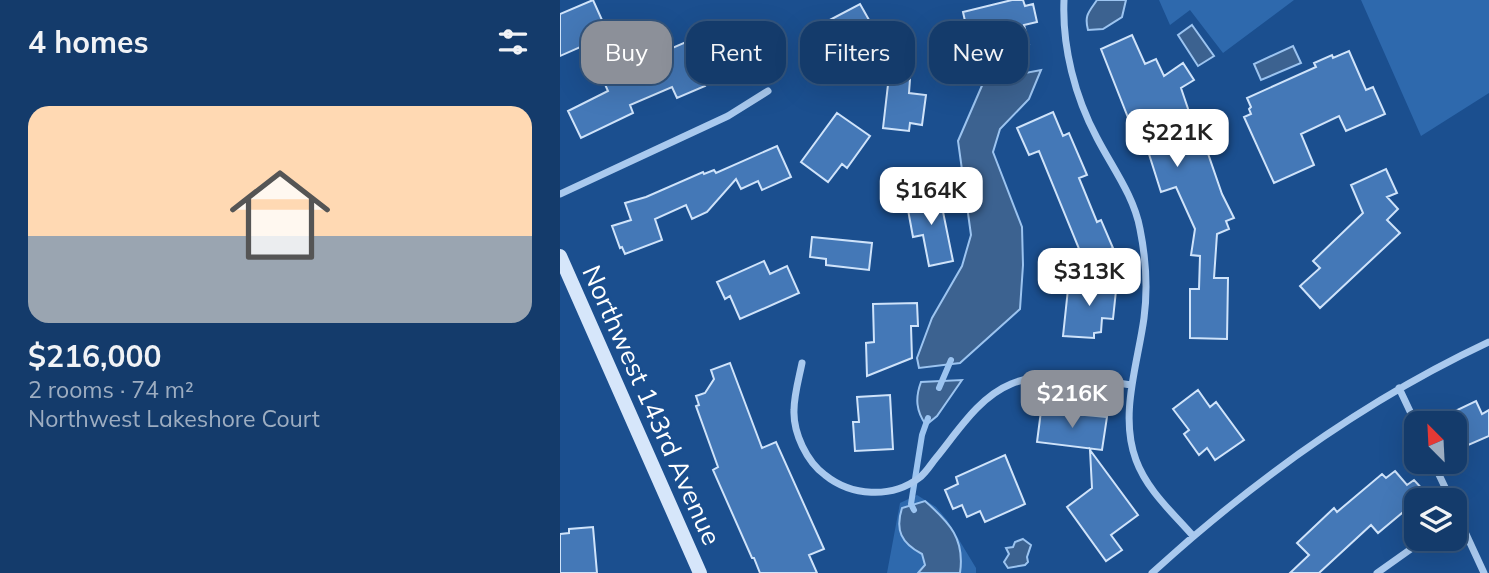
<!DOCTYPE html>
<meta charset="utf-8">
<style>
body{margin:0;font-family:Mulish,sans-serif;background:#1d4271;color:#f1f3f6;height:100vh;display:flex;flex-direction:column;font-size:26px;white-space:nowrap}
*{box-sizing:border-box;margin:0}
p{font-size:23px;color:#9dadc1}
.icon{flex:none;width:38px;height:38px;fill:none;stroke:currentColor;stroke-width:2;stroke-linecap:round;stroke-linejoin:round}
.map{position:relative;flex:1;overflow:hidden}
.sheet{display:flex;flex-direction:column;background:#143b6b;width:560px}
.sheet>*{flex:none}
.banner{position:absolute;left:21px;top:21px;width:665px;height:63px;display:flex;gap:14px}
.needle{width:46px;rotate:336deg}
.controls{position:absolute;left:844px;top:411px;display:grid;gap:14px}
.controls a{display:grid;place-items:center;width:63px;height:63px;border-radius:14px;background:#143b6b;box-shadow:0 7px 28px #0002,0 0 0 2px #33557e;font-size:35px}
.price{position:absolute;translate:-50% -60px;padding:0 16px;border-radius:14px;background:#fff;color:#222;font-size:23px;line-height:46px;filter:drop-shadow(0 2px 4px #0008)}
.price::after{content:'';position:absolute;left:50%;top:42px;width:21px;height:16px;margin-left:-10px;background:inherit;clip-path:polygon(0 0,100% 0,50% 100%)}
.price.on{background:#8c9099;color:#fff}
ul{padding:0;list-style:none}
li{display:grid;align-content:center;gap:14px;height:371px;padding:0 28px}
li span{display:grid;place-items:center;height:217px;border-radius:21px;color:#555}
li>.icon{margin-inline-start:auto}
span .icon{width:126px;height:126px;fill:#fffc;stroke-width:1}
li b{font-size:30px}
h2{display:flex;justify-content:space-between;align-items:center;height:84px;padding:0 28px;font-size:30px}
.tag{padding:0 24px;border-radius:21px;background:#143b6b;box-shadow:0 7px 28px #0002,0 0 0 2px #33557e;font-size:24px;line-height:63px}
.tag.on{background:#8c9099;color:#fff}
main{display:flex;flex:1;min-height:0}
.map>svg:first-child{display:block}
.green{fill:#2e69ad}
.water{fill:#3c6290;stroke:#9cc4f0;stroke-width:2}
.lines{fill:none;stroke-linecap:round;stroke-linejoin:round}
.stream{stroke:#9cc4f0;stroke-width:6}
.building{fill:#4478b7;stroke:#cfe3fa;stroke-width:2}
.street{stroke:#a9c9ee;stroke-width:7}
.secondary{stroke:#d6e6fa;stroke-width:14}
.labels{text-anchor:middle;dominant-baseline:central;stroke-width:5;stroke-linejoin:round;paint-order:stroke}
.street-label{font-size:26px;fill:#fff;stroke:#1b4f8f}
</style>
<main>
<section class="sheet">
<h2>4 homes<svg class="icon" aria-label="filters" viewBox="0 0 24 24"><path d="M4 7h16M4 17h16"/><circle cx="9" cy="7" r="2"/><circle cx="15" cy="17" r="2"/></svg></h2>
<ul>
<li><span style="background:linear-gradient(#ffd9b3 60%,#9aa5b1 0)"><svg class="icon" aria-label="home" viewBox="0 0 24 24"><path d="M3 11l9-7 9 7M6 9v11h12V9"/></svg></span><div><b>$216,000</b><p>2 rooms · 74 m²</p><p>Northwest Lakeshore Court</p></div></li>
</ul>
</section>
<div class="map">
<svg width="929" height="573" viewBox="0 0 929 573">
<rect width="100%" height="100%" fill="#1b4f8f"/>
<path class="green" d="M 599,0 L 734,0 L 663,53 L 630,10 L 610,25 Z
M 801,0 L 929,0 L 929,93 L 861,136 Z
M 357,495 L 376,507 L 387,520 L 416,568 L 416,573 L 327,573 L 340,503 Z"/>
<path class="water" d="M 537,0 L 566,0 L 562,17 L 543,29 L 528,30 C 524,15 529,12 537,0 Z
M 632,25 L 654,56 L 638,66 L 618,35 Z
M 733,46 L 741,63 L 701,80 L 694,64 Z
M 481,70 L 469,99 L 440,129 L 433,152 L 462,227 L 463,265 L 460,309 L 400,363 L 359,368 L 357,358 L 372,318 L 402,266 L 411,235 L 398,141 L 424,81 Z
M 402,380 L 377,416 L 366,425 C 356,411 355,398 361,382 Z
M 365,501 C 390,523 405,539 400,573 L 358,573 L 365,565 L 362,554 C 341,543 335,530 342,508 Z
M 463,539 L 471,545 L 467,557 L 468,562 L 465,565 L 448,568 L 444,562 L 449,554 L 446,548 L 453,547 L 455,542 Z"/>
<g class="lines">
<path class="stream" d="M 379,388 L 391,360
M 354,510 L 351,504 L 362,435 L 368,418"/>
</g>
<path class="building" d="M 33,0 L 64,69 L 126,42 L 145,86 L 117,98 L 112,87 L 70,105 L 73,113 L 21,138 L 8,111 L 48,91 L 27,44 L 0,56 L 0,14 Z
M 452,0 L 463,0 L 465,6 L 473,4 L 477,22 L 464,25 L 469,44 L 413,57 L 403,12 Z
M 300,4 L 326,50 L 275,78 L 264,58 L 279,50 L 264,23 Z
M 572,35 L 585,64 L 596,59 L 604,76 L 623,63 L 634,80 L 621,88 L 641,147 L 645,145 L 662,194 L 674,218 L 666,221 L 669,229 L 657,234 L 654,278 L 668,278 L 667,339 L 630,338 L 630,289 L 639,289 L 640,256 L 631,255 L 635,229 L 616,187 L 601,192 L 588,151 L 582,153 L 541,49 Z
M 789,51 L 806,90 L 813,87 L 825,114 L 786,131 L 779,116 L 741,134 L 754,165 L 714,183 L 684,117 L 691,114 L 689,109 L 691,107 L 687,98 L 756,67 L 754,63 L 772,55 L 773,58 Z
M 329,76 L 350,79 L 349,93 L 366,95 L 362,125 L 350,123 L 349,131 L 323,128 Z
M 493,112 L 503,136 L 509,133 L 527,175 L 519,178 L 537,222 L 541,220 L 553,248 L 524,261 L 479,151 L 469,155 L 457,128 Z
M 277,113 L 310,136 L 287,168 L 282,164 L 268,182 L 241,162 Z
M 217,146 L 231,177 L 202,190 L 198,181 L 181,189 L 176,179 L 147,212 L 132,219 L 126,205 L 95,219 L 102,240 L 65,254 L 62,247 L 60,248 L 52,226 L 71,220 L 65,203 L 86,197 L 143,172 L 144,174 L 154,170 L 156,173 Z
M 826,169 L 837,193 L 827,197 L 838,209 L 827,220 L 840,233 L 760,308 L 740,286 L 760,268 L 753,261 L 803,213 L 791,185 Z
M 379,192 L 393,261 L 369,266 L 363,235 L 353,237 L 346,199 Z
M 252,237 L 312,243 L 309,270 L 266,265 L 266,259 L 250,257 Z
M 204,261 L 210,274 L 227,266 L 239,293 L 180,319 L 170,296 L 165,299 L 157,282 Z
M 527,278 L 557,281 L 553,319 L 542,318 L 541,332 L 534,333 L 534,338 L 503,336 L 508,289 L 526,291 Z
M 357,303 L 358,326 L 351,326 L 352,358 L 307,376 L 306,343 L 314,342 L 313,304 Z
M 170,363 L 202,448 L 216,442 L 264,549 L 249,555 L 257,573 L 200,573 L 194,558 L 192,558 L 153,470 L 158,467 L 136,406 L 139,405 L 136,396 L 145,393 L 154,379 L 151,370 Z
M 638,390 L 650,407 L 656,402 L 684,440 L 655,460 L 647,448 L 639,455 L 624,434 L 629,430 L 613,409 Z
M 330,395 L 333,449 L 295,451 L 293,422 L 299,422 L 297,397 Z
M 916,401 L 922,414 L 929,410 L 929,436 L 906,446 L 891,413 Z
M 481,411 L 547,417 L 542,450 L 477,442 Z
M 530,450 L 578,515 L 551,535 L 562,550 L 546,561 L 507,507 L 532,488 Z
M 445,455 L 465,504 L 425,522 L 420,511 L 407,517 L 402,505 L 393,509 L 385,490 L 398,484 L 396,477 Z
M 835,471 L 847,485 L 854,480 L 866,493 L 818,533 L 811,525 L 759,573 L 730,573 L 749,555 L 737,543 L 774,508 L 777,512 L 822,474 L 826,478 Z
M 33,527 L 37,573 L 0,573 L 0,534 L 9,533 L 9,529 Z"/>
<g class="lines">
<path class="street" d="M 504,0 C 502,47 515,97 537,138 C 552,167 574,196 580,229 C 586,259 588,288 584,318 C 578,363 559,415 576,460 C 587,490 612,512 633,536
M 0,194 L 168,116 L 208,91
M 242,363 C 239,378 234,395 234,410 C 233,433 247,462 265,475 C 291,496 331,499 359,478 C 366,473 371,464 376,458 C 398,431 419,397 451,384 C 489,368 533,380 572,385
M 839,388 L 856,424
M 873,462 L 891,500
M 894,508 L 924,573
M 592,573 C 693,481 805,400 929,342
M 817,573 L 865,539"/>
<path class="secondary" d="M 0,256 L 140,573"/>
</g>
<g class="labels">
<g class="street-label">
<text transform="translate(92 405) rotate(66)">Northwest 143rd Avenue</text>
</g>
</g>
</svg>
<div class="controls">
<a><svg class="needle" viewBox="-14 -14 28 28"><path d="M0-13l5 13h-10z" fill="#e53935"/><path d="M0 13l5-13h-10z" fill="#9dadc1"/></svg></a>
<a><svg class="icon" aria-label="layers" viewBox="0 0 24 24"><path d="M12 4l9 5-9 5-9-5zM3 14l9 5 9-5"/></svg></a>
</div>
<b class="price" style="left:617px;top:169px">$221K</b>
<b class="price" style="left:371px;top:227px">$164K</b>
<b class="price" style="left:529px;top:308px">$313K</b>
<b class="price on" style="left:512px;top:430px">$216K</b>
<div class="banner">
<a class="tag on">Buy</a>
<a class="tag">Rent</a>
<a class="tag">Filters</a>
<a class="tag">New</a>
</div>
</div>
</main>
